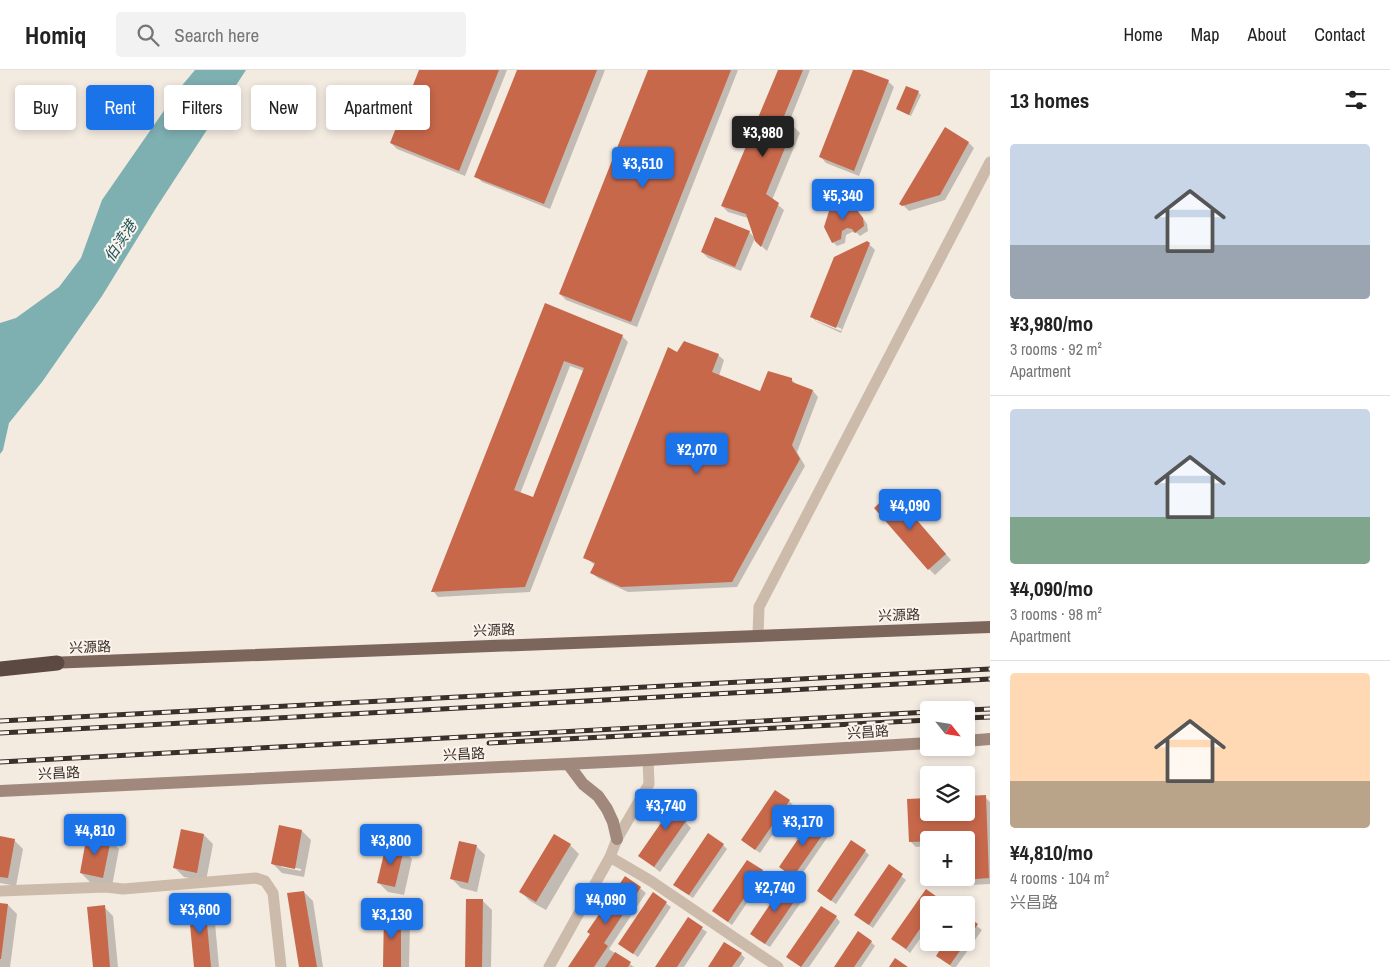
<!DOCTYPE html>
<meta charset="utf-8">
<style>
body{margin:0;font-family:"Archivo Narrow","Noto Sans SC",sans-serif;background:#f2f2f2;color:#222;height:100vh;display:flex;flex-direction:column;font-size:19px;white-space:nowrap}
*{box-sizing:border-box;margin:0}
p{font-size:16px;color:#767676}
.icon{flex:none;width:28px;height:28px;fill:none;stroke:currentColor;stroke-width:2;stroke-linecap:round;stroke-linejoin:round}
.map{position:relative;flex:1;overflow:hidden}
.sheet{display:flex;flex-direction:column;background:#fff;width:400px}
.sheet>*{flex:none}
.banner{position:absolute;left:15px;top:15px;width:475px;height:45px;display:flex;gap:10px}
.needle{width:32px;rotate:120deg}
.buttons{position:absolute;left:920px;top:631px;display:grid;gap:10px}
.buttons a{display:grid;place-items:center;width:55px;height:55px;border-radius:5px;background:#fff;box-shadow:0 2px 8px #0003;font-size:25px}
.price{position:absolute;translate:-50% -42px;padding:0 11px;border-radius:5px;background:#1a73e8;color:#fff;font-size:16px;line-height:32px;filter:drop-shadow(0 1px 2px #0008)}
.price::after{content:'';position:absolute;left:50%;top:30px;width:15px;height:11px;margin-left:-8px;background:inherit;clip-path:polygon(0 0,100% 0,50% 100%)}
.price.selected{background:#222;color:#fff}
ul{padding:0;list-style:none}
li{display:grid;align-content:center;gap:10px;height:265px;padding:0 20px}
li+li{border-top:1px solid #e0e0e0}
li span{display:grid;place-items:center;height:155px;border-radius:5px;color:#555}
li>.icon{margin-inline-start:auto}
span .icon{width:90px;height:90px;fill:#fffc;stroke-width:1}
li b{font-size:21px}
h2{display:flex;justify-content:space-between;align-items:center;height:60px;padding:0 20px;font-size:21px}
.chip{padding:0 18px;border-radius:5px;background:#fff;box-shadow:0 2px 8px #0003;font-size:18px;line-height:45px}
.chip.selected{background:#1a73e8;color:#fff}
header{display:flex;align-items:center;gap:30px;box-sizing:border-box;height:70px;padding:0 25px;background:#fff;border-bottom:1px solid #e0e0e0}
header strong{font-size:24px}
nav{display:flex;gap:28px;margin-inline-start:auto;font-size:18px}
.search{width:350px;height:45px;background:#f2f2f2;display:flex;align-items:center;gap:12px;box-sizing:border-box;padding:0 18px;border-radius:5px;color:#767676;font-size:19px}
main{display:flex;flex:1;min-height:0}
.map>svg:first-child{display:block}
.water{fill:#7eafb1}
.shadow{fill:#0003;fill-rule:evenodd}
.building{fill:#c7684b;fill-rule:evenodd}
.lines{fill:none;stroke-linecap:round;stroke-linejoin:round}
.street{stroke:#ccbaab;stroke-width:11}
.secondary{stroke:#a0897c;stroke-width:12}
.primary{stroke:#7c665c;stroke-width:12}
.highway{stroke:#5b4942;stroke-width:15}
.rail-casing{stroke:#3a2f2a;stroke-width:5}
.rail{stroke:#fbf4ed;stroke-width:3;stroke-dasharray:9;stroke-linecap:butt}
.labels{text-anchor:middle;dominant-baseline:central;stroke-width:4;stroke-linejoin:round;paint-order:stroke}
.street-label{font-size:14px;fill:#3a2f2a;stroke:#fbf4ed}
.water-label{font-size:15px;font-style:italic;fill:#1f585c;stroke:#fbf4ed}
</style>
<header>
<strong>Homiq</strong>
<div class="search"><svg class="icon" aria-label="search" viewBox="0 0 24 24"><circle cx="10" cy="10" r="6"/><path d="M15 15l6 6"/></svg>Search here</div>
<nav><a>Home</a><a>Map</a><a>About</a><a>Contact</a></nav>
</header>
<main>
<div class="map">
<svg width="990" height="897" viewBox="0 0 990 897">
<rect width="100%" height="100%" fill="#f3eae0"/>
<path class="water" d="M 195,0 L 246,0 L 156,138 L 102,226 L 42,312 L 9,353 L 3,380 L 0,384 L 0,253 L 16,248 L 59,217 L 81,188 L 102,130 L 179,19 Z"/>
<path class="shadow" d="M 420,0 L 507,0 L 465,106 L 397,79 L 391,73 Z
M 518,0 L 605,0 L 550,139 L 482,112 L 476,106 Z
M 649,0 L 738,0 L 637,257 L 566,230 L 560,224 Z
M 780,0 L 810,0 L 788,55 L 794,57 L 800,63 L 772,130 L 784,140 L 767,181 L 756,171 L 748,148 L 728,142 L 722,136 Z
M 855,0 L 859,0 L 888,11 L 894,17 L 859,106 L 826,93 L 821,87 Z
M 918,22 L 921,25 L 911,46 L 897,39 Z
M 945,59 L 969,73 L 974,78 L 945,130 L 909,141 L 901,133 Z
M 837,135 L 861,145 L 867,154 L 868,161 L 860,166 L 857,163 L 852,162 L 846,165 L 845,173 L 837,176 L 833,172 Z
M 749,162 L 755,168 L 741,201 L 708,188 L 702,182 Z
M 867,172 L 875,180 L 841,263 L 817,252 L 811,246 ZM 816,248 L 842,259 L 841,261 L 816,251 Z
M 545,235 L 622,266 L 628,272 L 530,522 L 438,527 L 433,521 ZM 570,296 L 584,301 L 534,429 L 520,424 Z
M 678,284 L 718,285 L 724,290 L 719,306 L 761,323 L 792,310 L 797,315 L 813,321 L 818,327 L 797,382 L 805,396 L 737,517 L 628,522 L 598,508 L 592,503 L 596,496 L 585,487 Z
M 898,429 L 951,490 L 935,505 L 929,499 Z
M 985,727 L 990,732 L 990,814 L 969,815 L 963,809 L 963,808 L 966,808 L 966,770 L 929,770 L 929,776 L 916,777 L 910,771 L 929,742 L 966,742 Z
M 789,731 L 793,735 L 760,783 L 742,770 Z
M 689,734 L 695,739 L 686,753 L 691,758 L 660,802 L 640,786 L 671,741 L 666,737 Z
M 827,758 L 831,762 L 798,810 L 780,797 Z
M 302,761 L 311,770 L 304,807 L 282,803 L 273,794 ZM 281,795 L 301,799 L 301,801 L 281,797 Z
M 204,765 L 213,774 L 206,811 L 184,807 L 175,798 Z
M 0,767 L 14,770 L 23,779 L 16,816 L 0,813 Z
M 110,770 L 119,779 L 112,816 L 90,812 L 81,803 Z
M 570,775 L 579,784 L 546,840 L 530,831 L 521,822 Z
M 723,775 L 727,779 L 693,828 L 679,819 Z
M 476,776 L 485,785 L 477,822 L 461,818 L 452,809 Z
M 403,780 L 412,789 L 404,825 L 388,822 L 379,813 Z
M 865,781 L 869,785 L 836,834 L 823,825 Z
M 889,796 L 906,810 L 873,858 L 860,849 Z
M 762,801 L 766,805 L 732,855 L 718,845 Z
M 785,814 L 804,828 L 770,877 L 755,868 Z
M 640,818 L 646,823 L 609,879 L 634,897 L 569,897 Z
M 926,821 L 944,834 L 929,835 L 929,856 L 910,883 L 893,869 Z
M 304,822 L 313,831 L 323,897 L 300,897 Z
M 653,824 L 671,837 L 638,887 L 620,874 Z
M 483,831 L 492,840 L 491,897 L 466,897 Z
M 205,833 L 214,842 L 219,897 L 195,897 Z
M 0,834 L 8,835 L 17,844 L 10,897 L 0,897 Z
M 104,837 L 113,846 L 118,897 L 94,897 Z
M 401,843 L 410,852 L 409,897 L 385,897 Z
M 836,847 L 840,852 L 809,897 L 801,897 L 788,887 Z
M 966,848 L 982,860 L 956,897 L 952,897 L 942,890 L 947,872 L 966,872 Z
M 688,849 L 707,862 L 684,897 L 657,897 Z
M 871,872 L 875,876 L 861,897 L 835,897 Z
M 741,884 L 745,888 L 739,897 L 709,897 Z"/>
<path class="building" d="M 419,0 L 499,0 L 459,101 L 390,73 Z
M 517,0 L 597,0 L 544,134 L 474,107 Z
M 648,0 L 731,0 L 631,252 L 559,224 Z
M 778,0 L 803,0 L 782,51 L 794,56 L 766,124 L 779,133 L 761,177 L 755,171 L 746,144 L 721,136 Z
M 853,0 L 862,0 L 889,10 L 854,101 L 819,87 Z
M 906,16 L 919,21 L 909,45 L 896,39 Z
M 945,57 L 969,72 L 940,125 L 902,136 L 899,134 Z
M 836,134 L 847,134 L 857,140 L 863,148 L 864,156 L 855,163 L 852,159 L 847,158 L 842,161 L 841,169 L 832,173 L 824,157 L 829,141 Z
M 715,147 L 750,161 L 735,197 L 701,182 Z
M 867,171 L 870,173 L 836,258 L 810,247 L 834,187 Z
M 545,233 L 623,265 L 525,517 L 431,522 ZM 564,291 L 584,298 L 533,427 L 514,420 Z
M 684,271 L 719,284 L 712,302 L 760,321 L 768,301 L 792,308 L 792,312 L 813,320 L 792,375 L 800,389 L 732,512 L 621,517 L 590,503 L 595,493 L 583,488 L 668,277 L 677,282 Z
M 892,421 L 946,484 L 928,500 L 874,438 Z
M 775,720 L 790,730 L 755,780 L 741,770 Z
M 675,722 L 690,733 L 680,747 L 686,751 L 654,797 L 638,786 L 670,740 L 665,737 Z
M 986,725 L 989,808 L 962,810 L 962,808 L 966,808 L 966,770 L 909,772 L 907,729 L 929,728 L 929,742 L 966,742 L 966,726 Z
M 813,747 L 828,757 L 793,807 L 779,797 Z
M 279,755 L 302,760 L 295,799 L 271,794 Z
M 181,759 L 204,764 L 197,803 L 173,798 Z
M 708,763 L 724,774 L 689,825 L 673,815 Z
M 87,764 L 111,769 L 103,808 L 80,803 Z
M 554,764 L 571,774 L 536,832 L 519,822 Z
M 0,766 L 15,769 L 8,808 L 0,807 Z
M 851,770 L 866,780 L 831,831 L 817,821 Z
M 459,771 L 477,775 L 468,813 L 450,809 Z
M 386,775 L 404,779 L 395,817 L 377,813 Z
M 747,790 L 763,800 L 728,852 L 712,841 Z
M 889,794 L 903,804 L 869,855 L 854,845 Z
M 625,806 L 641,817 L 604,873 L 608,876 L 594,897 L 568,897 L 590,864 L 587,862 Z
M 785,812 L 800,823 L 765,874 L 750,864 Z
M 926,819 L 940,829 L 936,835 L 929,835 L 929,846 L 906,879 L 891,869 Z
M 304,821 L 317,897 L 299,897 L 287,823 Z
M 653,822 L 667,832 L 633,884 L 618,874 Z
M 466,829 L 483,829 L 482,897 L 465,897 Z
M 205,832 L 211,897 L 194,897 L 188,833 Z
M 0,833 L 8,834 L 1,889 L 0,889 Z
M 105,835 L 110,897 L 93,897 L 87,837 Z
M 821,836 L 837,846 L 801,897 L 786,887 Z
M 384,841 L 401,842 L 401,897 L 383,897 Z
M 966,846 L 978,854 L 966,872 Z
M 688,847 L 703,857 L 677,897 L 655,897 Z
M 858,861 L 872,871 L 854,897 L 834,897 Z
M 724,872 L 742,883 L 732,897 L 708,897 Z
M 945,872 L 966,872 L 950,895 L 936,886 Z
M 615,882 L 631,892 L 628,897 L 605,897 Z
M 895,888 L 908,897 L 889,897 Z"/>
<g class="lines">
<path class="street" d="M 758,565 L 759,537 L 990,92
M 610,787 L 651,811 L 778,897
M 0,821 L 106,817 L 123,819 L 256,808 L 265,811 L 273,823 L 281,897
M 549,897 L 610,787 L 617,769 L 649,714 L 648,690"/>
<path class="secondary" d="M 966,671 L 990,669
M 568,694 L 583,714 L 598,726 L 607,739 L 613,752 L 617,769
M 0,721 L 648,690 L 929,673"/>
<path class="primary" d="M 48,593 L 990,557"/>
<path class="highway" d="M 0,599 L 57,593"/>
<defs>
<path id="rail" d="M 966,640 L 990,639
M 966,648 L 990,647
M 0,651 L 990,599
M 0,663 L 990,609
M 489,673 L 929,650
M 0,692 L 929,642"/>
</defs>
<use href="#rail" class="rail-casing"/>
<use href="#rail" class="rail"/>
</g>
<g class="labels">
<g class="street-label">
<text transform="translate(899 545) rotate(-2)">兴源路</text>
<text transform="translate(494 560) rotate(-2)">兴源路</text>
<text transform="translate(90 577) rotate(-2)">兴源路</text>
<text transform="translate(868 662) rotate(-4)">兴昌路</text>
<text transform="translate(464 684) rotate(-3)">兴昌路</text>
<text transform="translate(59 703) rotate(-3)">兴昌路</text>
</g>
<g class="water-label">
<text transform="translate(120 171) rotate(-57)">伯渎港</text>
</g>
</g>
</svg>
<div class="buttons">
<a><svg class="needle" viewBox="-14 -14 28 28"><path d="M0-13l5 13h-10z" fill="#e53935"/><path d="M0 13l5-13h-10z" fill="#767676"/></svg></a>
<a><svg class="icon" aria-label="layers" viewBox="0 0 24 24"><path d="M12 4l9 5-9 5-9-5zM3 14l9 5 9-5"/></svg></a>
<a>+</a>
<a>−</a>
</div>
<b class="price selected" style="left:763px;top:88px">¥3,980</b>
<b class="price" style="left:643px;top:119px">¥3,510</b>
<b class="price" style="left:843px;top:151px">¥5,340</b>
<b class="price" style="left:697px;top:405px">¥2,070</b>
<b class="price" style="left:910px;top:461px">¥4,090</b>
<b class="price" style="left:666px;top:761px">¥3,740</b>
<b class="price" style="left:803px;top:777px">¥3,170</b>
<b class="price" style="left:95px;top:786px">¥4,810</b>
<b class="price" style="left:391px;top:796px">¥3,800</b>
<b class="price" style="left:775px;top:843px">¥2,740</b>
<b class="price" style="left:606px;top:855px">¥4,090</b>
<b class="price" style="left:200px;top:865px">¥3,600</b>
<b class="price" style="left:392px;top:870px">¥3,130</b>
<div class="banner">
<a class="chip">Buy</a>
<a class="chip selected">Rent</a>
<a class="chip">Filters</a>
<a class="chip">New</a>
<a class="chip">Apartment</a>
</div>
</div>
<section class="sheet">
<h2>13 homes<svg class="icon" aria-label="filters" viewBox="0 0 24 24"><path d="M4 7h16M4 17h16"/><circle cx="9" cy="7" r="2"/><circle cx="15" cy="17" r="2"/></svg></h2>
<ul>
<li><span style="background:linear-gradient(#c9d6e8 65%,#9aa5b1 0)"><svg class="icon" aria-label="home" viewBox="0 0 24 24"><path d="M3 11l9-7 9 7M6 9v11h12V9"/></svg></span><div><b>¥3,980/mo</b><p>3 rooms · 92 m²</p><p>Apartment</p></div></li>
<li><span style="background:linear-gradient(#c9d6e8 70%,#7fa58c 0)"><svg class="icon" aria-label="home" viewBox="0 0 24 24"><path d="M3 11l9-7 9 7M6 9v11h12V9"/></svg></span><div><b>¥4,090/mo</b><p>3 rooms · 98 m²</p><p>Apartment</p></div></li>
<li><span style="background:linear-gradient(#ffd9b3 70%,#b9a48a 0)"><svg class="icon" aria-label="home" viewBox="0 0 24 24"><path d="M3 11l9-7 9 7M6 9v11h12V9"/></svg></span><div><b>¥4,810/mo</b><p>4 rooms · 104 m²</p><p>兴昌路</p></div></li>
</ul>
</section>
</main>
